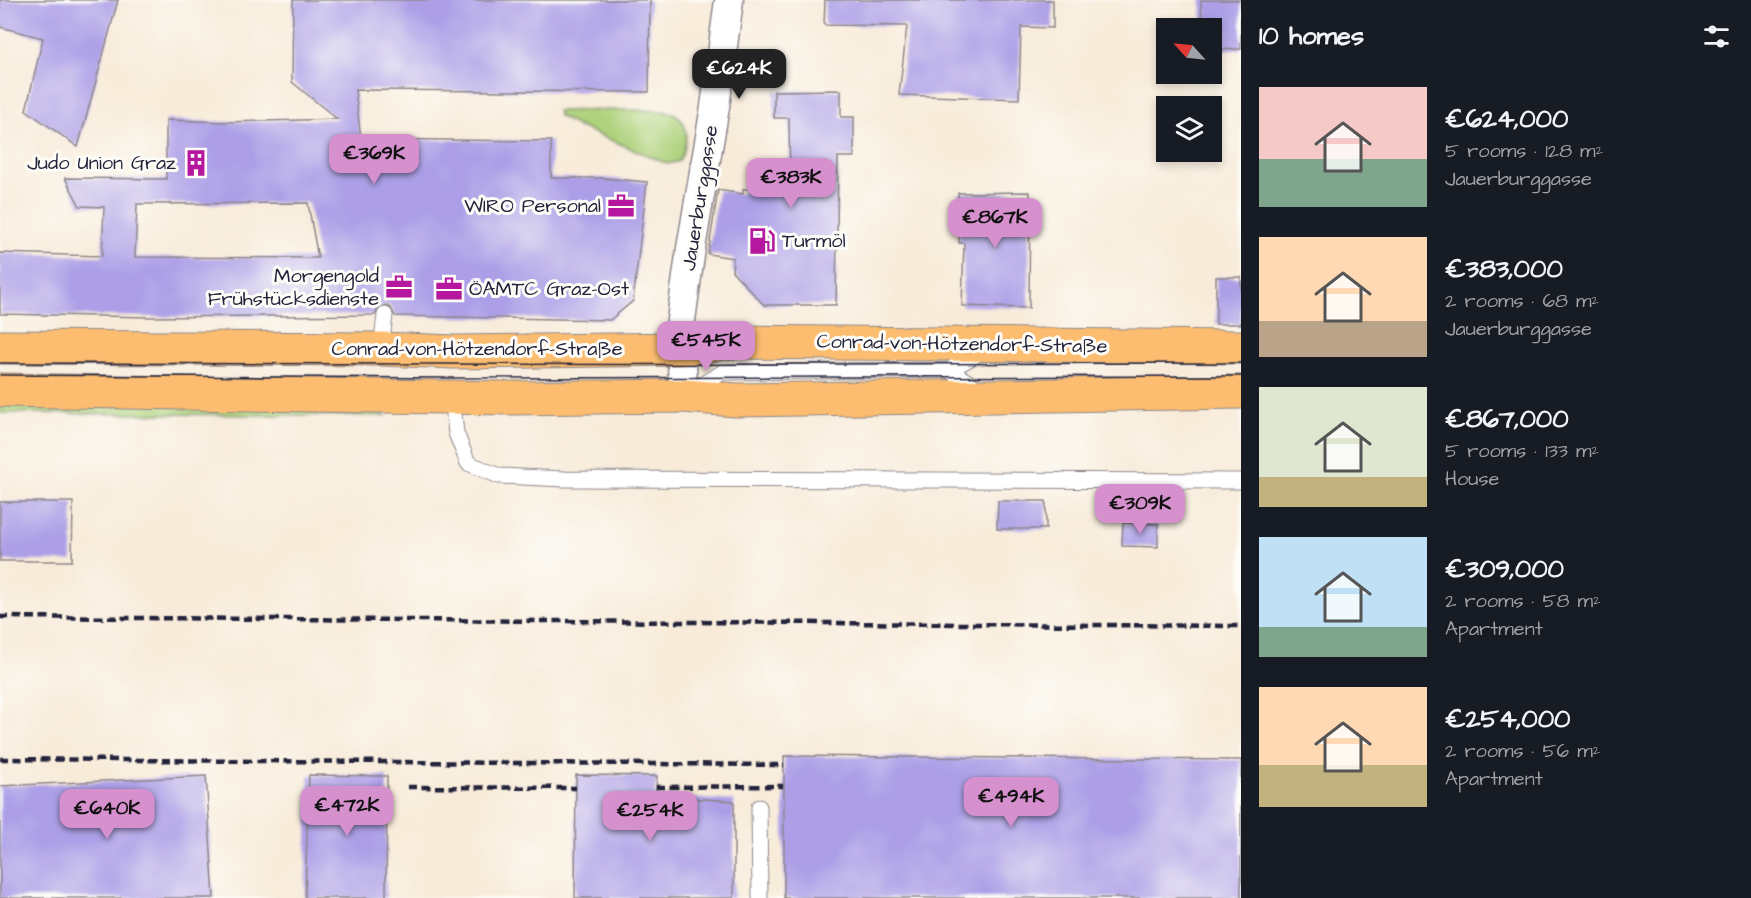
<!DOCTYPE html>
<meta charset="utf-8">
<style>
body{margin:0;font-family:"Architects Daughter",sans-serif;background:#242831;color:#f1f3f6;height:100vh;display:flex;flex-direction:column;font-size:22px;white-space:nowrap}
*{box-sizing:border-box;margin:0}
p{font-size:20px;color:#9ea1a6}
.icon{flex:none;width:33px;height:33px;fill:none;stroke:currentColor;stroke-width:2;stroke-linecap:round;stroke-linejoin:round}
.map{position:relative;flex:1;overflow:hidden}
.details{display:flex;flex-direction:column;background:#171b24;width:510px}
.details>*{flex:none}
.needle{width:39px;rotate:297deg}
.fabs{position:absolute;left:1156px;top:18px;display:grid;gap:12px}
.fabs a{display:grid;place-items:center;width:66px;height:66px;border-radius:0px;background:#171b24;box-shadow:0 3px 9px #0003;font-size:30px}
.price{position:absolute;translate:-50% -51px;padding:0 14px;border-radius:12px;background:#d690ce;color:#111;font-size:20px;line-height:39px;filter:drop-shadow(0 2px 3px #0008)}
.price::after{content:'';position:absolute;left:50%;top:36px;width:18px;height:14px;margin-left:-9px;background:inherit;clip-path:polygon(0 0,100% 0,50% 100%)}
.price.current{background:#222;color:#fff}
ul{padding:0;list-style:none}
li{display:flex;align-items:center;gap:18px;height:150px;padding:0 18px}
li span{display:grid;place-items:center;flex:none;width:168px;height:120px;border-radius:0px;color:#555}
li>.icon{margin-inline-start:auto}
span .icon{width:72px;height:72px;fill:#fffc;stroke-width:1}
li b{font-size:26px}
h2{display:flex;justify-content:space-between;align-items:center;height:72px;padding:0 18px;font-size:26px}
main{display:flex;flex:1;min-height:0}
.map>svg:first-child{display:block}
.green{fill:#aed27b;stroke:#687a5b;stroke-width:1.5}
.building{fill:#ac9fe7;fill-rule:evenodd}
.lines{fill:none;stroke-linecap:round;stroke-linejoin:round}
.service-casing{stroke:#8d868a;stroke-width:17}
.minor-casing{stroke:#8d868a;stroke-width:31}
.primary-casing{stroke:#8d868a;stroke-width:35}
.service{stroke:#fff;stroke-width:15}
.minor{stroke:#fff;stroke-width:28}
.primary{stroke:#fcbd6f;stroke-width:33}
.tram{stroke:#22223b;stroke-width:1.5}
.rail{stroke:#22223b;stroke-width:4.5;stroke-dasharray:9 4.5;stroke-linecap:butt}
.labels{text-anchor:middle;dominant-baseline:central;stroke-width:6;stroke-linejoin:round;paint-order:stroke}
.poi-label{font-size:20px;fill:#22223b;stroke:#fdfcf7;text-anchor:end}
.street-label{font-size:20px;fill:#22223b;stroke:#fdfcf7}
</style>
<main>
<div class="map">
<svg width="1241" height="898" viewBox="0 0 1241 898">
<rect width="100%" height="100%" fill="#fdfcf7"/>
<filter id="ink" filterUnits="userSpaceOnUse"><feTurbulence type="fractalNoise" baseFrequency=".0167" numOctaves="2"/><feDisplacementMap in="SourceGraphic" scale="12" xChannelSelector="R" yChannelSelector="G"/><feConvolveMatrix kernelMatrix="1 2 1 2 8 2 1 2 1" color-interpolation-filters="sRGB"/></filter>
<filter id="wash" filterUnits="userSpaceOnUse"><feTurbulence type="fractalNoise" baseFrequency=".008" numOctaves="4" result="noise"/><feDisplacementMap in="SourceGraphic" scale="24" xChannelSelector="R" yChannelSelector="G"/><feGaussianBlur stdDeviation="1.35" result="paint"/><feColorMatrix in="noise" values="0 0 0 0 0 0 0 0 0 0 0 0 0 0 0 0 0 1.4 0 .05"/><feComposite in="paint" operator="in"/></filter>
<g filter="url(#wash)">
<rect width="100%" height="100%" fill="#f8ebd9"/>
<path class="green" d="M 557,111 C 577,111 662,107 675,114 C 692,124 686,148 679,161 L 668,164 L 575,125 L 559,116 Z
M 0,398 L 377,409 L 386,416 L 0,413 Z"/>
<g id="blocks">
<path class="building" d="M 0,0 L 118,0 L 78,147 L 26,110 L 43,38 L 0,27 Z
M 293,0 L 650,0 L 649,92 L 355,90 L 361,139 L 551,141 L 551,178 L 602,178 L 647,182 L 633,301 L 610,320 L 395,316 L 391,308 L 386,305 L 378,309 L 375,315 L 149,317 L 0,314 L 0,253 L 102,256 L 104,207 L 80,206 L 65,178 L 166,179 L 166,120 L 226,122 L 337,119 L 292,82 ZM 308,203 L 318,258 L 135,257 L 137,204 Z
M 825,0 L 1053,0 L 1053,28 L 1021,27 L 1019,99 L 899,95 L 907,26 L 824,25 Z
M 1201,0 L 1241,0 L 1241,49 L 1212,50 L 1212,28 L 1202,28 Z
M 841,90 L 841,117 L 854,117 L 854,157 L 838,157 L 836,305 L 764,305 L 732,271 L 733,258 L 708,254 L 718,190 L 743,194 L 743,189 L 790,189 L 789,118 L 774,118 L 774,91 Z
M 1030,192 L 1029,308 L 962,306 L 964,243 L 959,243 L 958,193 Z
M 1216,277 L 1241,277 L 1241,324 L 1216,324 Z
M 998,501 L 1046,501 L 1046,529 L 997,529 Z
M 0,502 L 73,502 L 72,561 L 0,561 Z
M 1123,523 L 1158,524 L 1158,547 L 1122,546 Z
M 784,756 L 1241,760 L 1241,898 L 784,898 Z
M 309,775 L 387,776 L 386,898 L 305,898 Z
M 576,775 L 657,776 L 655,796 L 734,801 L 734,898 L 575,898 Z
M 206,776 L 214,898 L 0,898 L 0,786 Z"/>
</g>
</g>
<g filter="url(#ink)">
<use href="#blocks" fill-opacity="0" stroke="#8d868a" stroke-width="1.5"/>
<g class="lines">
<defs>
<path id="service" d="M 381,349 L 385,315
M 949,370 L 982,391
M 689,392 L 723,372 L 949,370 L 981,352
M 452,397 L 456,433 L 468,463 L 499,476 L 565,479 L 1241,481
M 759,807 L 760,898"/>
<path id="minor" d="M 683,396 L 681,320 L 691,248 L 715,107 L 729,0"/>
<path id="primary" d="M 0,347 L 381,349 L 454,352 L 682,349 L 734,342 L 1241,347
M 0,390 L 508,398 L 683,396 L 736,400 L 1241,392"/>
</defs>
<use href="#service" class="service-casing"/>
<use href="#minor" class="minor-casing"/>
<use href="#primary" class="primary-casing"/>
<use href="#service" class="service"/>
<use href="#minor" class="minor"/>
<use href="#primary" class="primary"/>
<path class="tram" d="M 0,363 C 414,366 827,364 1241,363
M 0,375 L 453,378 L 1241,376"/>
<path class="rail" d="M 0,617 L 1241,626
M 0,759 L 784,765
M 408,787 L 576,788
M 656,787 L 783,786"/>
</g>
</g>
<defs>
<symbol id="building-bare" viewBox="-9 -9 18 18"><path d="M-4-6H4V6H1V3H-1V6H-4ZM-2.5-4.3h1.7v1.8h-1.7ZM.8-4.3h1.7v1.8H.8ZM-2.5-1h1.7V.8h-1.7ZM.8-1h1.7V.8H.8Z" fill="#b5179e" stroke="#fdfcf7" stroke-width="2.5" paint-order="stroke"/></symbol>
<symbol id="office-bare" viewBox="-9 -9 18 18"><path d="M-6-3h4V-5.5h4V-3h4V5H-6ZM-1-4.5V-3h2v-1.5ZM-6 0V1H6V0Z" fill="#b5179e" stroke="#fdfcf7" stroke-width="2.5" paint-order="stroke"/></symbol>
<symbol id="fuel-bare" viewBox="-9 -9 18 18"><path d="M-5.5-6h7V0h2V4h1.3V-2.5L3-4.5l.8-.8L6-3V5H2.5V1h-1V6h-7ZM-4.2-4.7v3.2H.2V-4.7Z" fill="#b5179e" stroke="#fdfcf7" stroke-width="2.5" paint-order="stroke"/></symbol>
</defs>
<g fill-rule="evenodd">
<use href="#building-bare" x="177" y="144" width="38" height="38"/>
<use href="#office-bare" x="602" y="187" width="38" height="38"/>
<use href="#fuel-bare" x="743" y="222" width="38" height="38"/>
<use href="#office-bare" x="380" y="268" width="38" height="38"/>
<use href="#office-bare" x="430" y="270" width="38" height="38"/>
</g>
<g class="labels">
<g class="poi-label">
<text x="176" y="163">Judo Union Graz</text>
<text x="601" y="206">WIRO Personal</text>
<text x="782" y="241" text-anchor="start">Turmöl</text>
<text x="379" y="276">Morgengold<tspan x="379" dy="23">Frühstücksdienste</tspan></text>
<text x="469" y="289" text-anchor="start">ÖAMTC Graz-Ost</text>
</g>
<g class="street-label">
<text transform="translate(700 198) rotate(-81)">Jauerburggasse</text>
<text transform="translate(962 344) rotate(1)">Conrad-von-Hötzendorf-Straße</text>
<text x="477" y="349">Conrad-von-Hötzendorf-Straße</text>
</g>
</g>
</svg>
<div class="fabs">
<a><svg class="needle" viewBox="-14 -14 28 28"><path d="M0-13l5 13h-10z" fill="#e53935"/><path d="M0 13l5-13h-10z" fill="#9ea1a6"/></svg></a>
<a><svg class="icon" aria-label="layers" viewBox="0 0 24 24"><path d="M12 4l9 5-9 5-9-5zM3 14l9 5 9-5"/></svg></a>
</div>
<b class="price current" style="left:739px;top:100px">€624K</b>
<b class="price" style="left:374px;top:185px">€369K</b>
<b class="price" style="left:791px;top:209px">€383K</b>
<b class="price" style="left:995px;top:249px">€867K</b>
<b class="price" style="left:706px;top:372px">€545K</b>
<b class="price" style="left:1140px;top:535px">€309K</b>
<b class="price" style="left:1011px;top:828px">€494K</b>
<b class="price" style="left:347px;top:837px">€472K</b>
<b class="price" style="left:107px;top:840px">€640K</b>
<b class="price" style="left:650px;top:842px">€254K</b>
</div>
<section class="details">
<h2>10 homes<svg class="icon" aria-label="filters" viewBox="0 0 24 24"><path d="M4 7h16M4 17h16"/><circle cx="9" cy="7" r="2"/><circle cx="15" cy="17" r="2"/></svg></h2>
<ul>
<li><span style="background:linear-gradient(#f6c9c9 60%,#7fa58c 0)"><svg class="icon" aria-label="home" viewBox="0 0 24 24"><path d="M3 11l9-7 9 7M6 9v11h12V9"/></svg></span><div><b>€624,000</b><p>5 rooms · 128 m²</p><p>Jauerburggasse</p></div></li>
<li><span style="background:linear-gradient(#ffd9b3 70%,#b9a48a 0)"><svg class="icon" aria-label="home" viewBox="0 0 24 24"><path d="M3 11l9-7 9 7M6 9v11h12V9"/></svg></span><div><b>€383,000</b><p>2 rooms · 68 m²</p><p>Jauerburggasse</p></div></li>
<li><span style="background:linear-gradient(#dfe7d0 75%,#c2b280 0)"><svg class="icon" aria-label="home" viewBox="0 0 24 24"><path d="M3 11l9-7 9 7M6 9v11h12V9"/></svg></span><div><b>€867,000</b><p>5 rooms · 133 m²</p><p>House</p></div></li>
<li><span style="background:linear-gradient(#bfe0f5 75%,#7fa58c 0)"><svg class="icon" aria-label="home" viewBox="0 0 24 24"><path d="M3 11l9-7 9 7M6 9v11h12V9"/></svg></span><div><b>€309,000</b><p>2 rooms · 58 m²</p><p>Apartment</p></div></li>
<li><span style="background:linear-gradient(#ffd9b3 65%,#c2b280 0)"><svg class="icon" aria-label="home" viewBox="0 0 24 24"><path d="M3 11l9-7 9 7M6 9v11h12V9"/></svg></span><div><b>€254,000</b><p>2 rooms · 56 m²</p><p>Apartment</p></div></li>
</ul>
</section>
</main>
